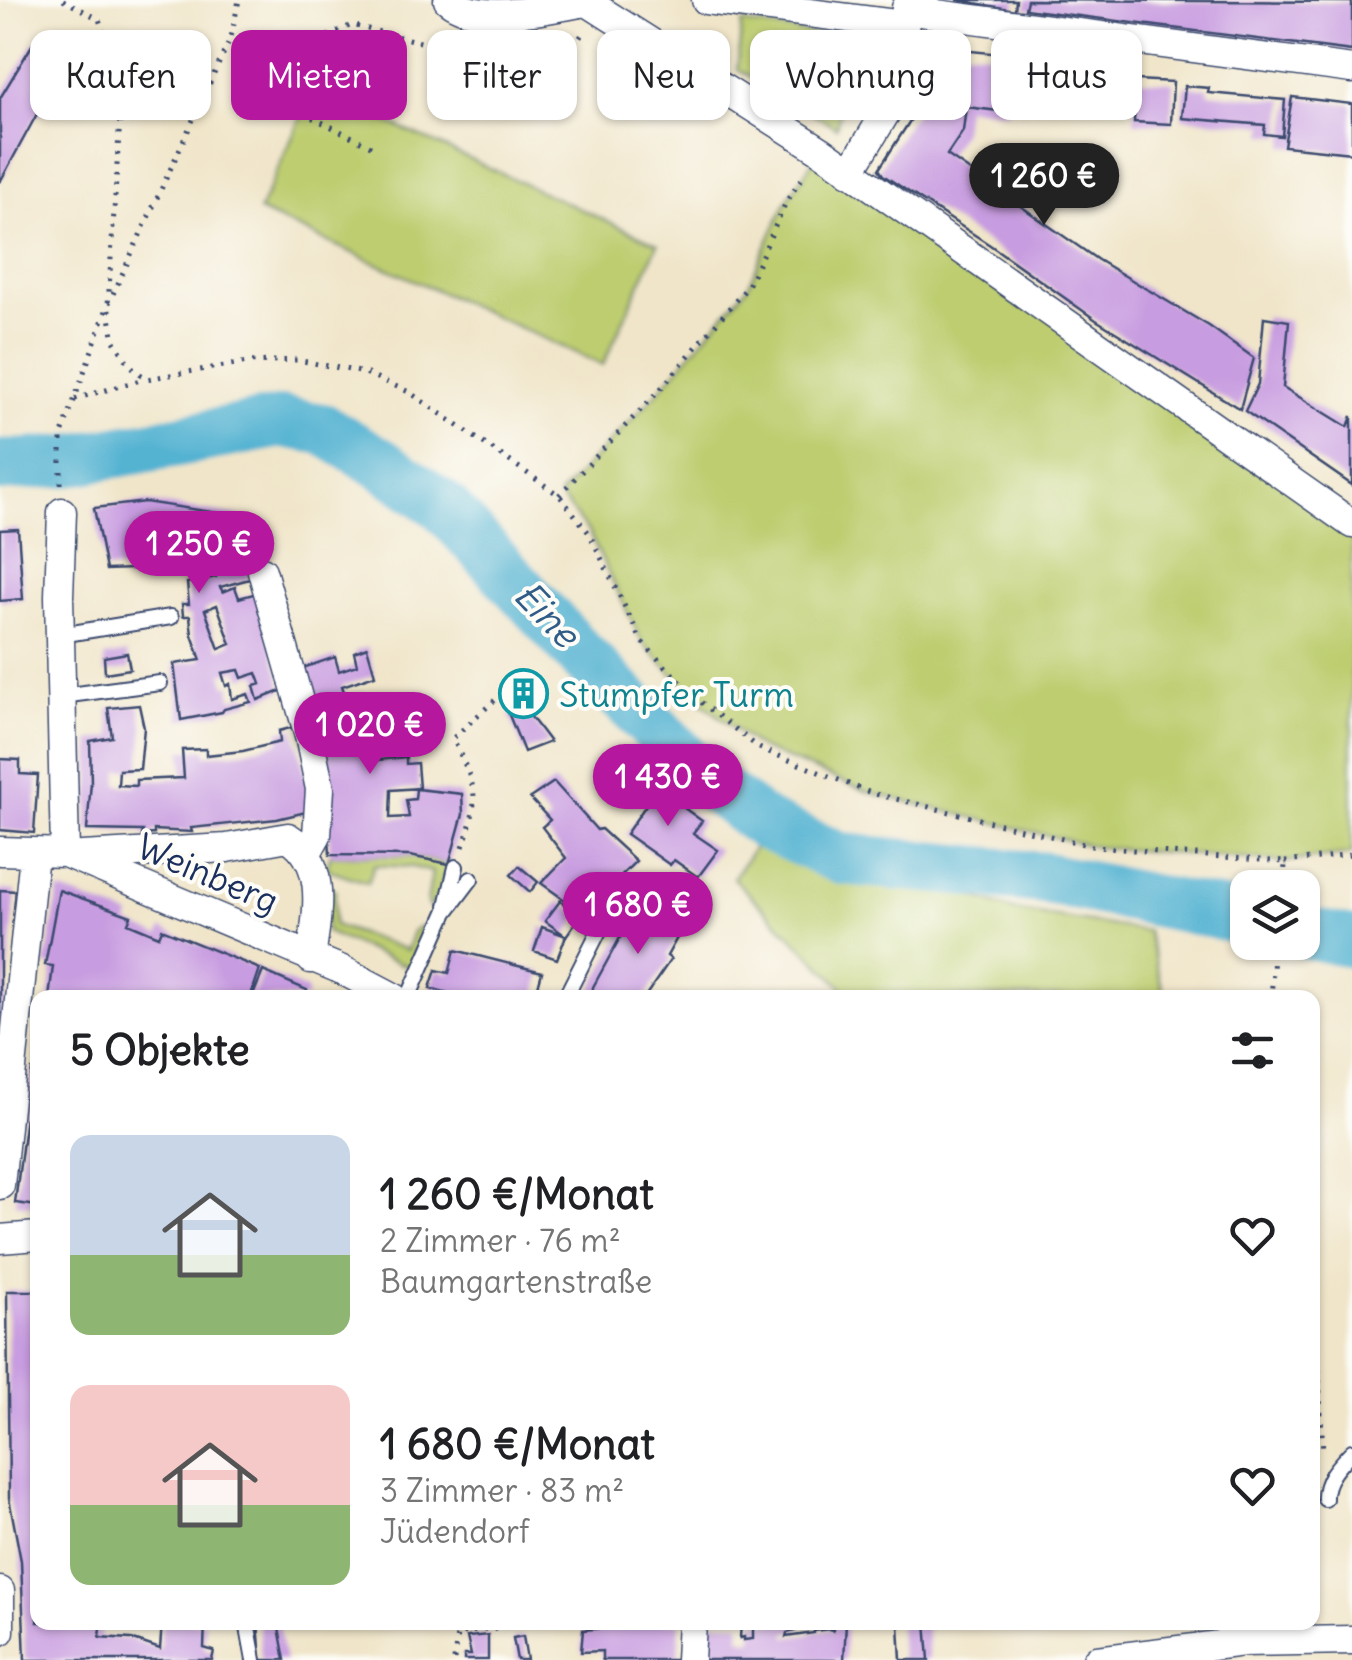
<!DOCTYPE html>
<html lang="de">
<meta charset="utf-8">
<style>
body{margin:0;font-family:Delius,sans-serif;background:#f2f2f2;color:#202124;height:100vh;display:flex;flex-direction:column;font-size:38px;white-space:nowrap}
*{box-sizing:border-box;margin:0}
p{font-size:32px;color:#757577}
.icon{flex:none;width:55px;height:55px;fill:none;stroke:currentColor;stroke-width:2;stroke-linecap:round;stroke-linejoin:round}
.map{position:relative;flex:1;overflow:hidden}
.drawer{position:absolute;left:30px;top:990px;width:1290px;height:640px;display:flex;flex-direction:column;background:#fff;border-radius:20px;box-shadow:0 2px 8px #0004}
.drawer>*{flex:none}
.top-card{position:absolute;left:30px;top:30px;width:1292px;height:90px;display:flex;gap:20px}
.fabs{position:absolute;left:1230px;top:870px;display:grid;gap:20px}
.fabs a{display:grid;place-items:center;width:90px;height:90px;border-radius:20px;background:#fff;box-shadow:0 2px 8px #0004;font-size:50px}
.price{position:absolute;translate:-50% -85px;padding:0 22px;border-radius:35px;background:#b5179e;color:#fff;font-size:32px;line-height:65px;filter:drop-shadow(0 2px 5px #0008)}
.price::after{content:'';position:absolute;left:50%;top:60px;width:30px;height:22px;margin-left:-15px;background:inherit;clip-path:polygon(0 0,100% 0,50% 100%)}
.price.current{background:#222;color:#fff}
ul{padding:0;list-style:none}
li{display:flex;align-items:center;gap:30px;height:250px;padding:0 40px}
li span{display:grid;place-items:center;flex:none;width:280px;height:200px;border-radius:20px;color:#555}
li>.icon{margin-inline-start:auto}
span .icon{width:120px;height:120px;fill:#fffc;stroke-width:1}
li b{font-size:42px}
h2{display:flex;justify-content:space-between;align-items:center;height:120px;padding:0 40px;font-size:42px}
.pill{padding:0 35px;border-radius:20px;background:#fff;box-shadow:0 2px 8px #0004;font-size:35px;line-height:90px}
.pill.current{background:#b5179e;color:#fff}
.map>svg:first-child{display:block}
.green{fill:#bdcd70;stroke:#6c7e67;stroke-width:2.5}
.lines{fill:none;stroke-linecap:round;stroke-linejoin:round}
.river{stroke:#54b3d2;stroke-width:52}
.building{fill:#c89ce0;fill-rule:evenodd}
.lane-casing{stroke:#3b4a6e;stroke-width:18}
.street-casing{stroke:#3b4a6e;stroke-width:31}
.path{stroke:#3b4a6e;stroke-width:5;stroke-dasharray:2.5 8;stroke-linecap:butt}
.lane{stroke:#fff;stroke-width:14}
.street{stroke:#fff;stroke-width:28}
.labels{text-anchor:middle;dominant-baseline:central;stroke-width:8;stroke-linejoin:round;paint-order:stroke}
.culture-label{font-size:35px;fill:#0d838f;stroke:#fdfcf7;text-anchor:start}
.street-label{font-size:35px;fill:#1b2f5e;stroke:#fdfcf7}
.water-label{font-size:38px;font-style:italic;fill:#2f5d87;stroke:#fdfcf7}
</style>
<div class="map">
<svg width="1352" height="1660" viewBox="0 0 1352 1660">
<rect width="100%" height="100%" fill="#fdfcf7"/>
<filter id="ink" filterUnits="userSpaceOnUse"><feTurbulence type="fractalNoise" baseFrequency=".01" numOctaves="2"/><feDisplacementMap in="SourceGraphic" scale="20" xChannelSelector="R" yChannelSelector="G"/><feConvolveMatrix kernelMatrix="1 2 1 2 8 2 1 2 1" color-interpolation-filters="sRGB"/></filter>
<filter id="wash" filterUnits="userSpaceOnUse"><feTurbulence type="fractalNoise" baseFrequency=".0048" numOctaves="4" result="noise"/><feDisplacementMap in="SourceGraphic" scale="40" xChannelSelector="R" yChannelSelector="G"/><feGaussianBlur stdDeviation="2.25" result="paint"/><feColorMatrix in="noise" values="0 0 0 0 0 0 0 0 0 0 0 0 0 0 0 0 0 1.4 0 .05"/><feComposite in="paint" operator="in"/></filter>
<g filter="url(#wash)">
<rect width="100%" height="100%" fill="#f0e5c9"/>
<path class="green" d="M 742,23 L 859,41 L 836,127 L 737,69 Z
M 314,89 L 658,244 L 603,365 L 259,211 Z
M 820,150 L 1352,524 L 1352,854 L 1285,862 L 1096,847 L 871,793 L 759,748 L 697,699 L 642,642 L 589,533 L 559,495 L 658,392 L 748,286 L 787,200 Z
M 767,829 L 1014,910 L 1147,931 L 1165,997 L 852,997 L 733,878 Z
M 330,855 L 410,856 L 449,864 L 434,903 L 429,907 L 427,903 L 432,872 L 413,867 L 374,865 L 368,883 L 327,869 Z
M 327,888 L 335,890 L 334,925 L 407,950 L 413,931 L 421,926 L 423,934 L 411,968 L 326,932 Z"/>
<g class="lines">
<path class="river" d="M 0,466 L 66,461 L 283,422 L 323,429 L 382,464 L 444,507 L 580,654 L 711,785 L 764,824 L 842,859 L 1045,878 L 1248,920
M 1302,932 L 1352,942"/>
</g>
<g id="blocks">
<path class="building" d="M 957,0 L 1016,0 L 1015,10 Z
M 1027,0 L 1352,2 L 1352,51 L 1025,9 Z
M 34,42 L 61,64 L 54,74 L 65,83 L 46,113 L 38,112 L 0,182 L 0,98 Z
M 930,47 L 1012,55 L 1007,112 L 966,107 L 963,131 L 947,155 L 1098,260 L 1209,326 L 1254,358 L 1240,409 L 1096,320 L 990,245 L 883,175 L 879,169 L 924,99 Z
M 1136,80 L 1173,82 L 1171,124 L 1134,122 Z
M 1185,86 L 1209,88 L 1208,93 L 1285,100 L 1282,136 L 1264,134 L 1265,125 L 1182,118 Z
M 1292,97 L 1352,104 L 1352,153 L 1284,146 Z
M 1264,317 L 1289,321 L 1283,387 L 1348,427 L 1352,416 L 1352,485 L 1245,411 L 1258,384 Z
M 145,502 L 252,518 L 250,557 L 232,542 L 214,545 L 215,552 L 226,550 L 228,558 L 234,557 L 236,565 L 249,562 L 253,578 L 220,587 L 223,592 L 235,587 L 239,598 L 257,593 L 283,690 L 258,700 L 254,686 L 261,684 L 257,673 L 242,678 L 239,670 L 222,673 L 226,686 L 230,684 L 232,699 L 248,694 L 251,702 L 224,709 L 222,712 L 181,720 L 174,664 L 201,660 L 192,635 L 190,616 L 183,616 L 182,604 L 189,604 L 187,583 L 216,577 L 216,566 L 106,570 L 94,508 ZM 217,605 L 231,644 L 219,649 L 205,610 Z
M 18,529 L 23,599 L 0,601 L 0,530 Z
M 367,647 L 375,675 L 342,686 L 346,697 L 362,693 L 368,717 L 359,719 L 370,761 L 406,757 L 406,764 L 417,763 L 419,788 L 391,790 L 390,818 L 409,817 L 406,800 L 415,799 L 416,789 L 462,794 L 463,814 L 449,864 L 410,856 L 330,855 L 328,817 L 300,669 L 335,657 L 339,671 L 357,665 L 354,652 Z
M 127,653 L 130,669 L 105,673 L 104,657 Z
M 527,677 L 542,698 L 525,709 L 550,742 L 524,752 L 509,715 L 521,712 L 506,691 Z
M 139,705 L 144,728 L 140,769 L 119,770 L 118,785 L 136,786 L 136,780 L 184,778 L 182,750 L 206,749 L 206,755 L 243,751 L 280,742 L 279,731 L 294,727 L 314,810 L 277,819 L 191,828 L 192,832 L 154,830 L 154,834 L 142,835 L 143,831 L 87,830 L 91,782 L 90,741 L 112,737 L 108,708 Z
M 395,711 L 402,740 L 392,740 L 391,737 L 385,739 L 380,715 Z
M 0,759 L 20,760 L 20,774 L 38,775 L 34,833 L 0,830 Z
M 628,771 L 655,793 L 658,789 L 702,821 L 693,833 L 718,850 L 698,877 L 674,860 L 670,865 L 626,834 L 646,805 L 618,784 Z
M 554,782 L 597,830 L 601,829 L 636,861 L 583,913 L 541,883 L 566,858 L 542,827 L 550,820 L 530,798 Z
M 519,866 L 538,882 L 530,892 L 511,875 Z
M 0,890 L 16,891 L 3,1028 L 0,1028 Z
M 59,890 L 131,916 L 128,923 L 159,936 L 162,929 L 260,969 L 250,998 L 49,998 L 53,966 L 45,965 Z
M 560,901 L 580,916 L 566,936 L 557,959 L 534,951 L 542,927 L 566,936 L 545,921 Z
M 642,905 L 683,927 L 667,956 L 671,959 L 644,998 L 592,998 L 593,987 L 633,914 Z
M 455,950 L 542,972 L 535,998 L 466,998 L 430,988 L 436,970 L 449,973 Z
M 263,971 L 307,990 L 307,998 L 252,998 Z
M 32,1070 L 38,1070 L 38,1206 L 15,1203 Z
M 7,1291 L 38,1291 L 38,1622 L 127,1622 L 101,1628 L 100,1637 L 131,1639 L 160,1649 L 162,1622 L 205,1622 L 204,1648 L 214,1651 L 212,1660 L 25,1660 L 21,1561 L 9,1498 Z
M 258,1622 L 278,1622 L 285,1660 L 261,1660 Z
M 614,1622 L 680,1622 L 678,1660 L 602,1660 L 602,1651 L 581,1652 L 583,1630 L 614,1627 Z
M 703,1622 L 741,1622 L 740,1638 L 744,1637 L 744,1640 L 753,1639 L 753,1622 L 801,1622 L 801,1629 L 787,1633 L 786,1637 L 814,1633 L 814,1631 L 830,1629 L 833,1631 L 833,1622 L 846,1622 L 844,1660 L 702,1660 Z
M 912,1622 L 926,1622 L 929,1660 L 901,1660 L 899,1625 Z
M 488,1635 L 488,1660 L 464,1660 L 464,1655 L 471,1655 L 467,1637 Z
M 523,1636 L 527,1660 L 517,1660 L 513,1638 Z"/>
</g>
</g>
<g filter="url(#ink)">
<use href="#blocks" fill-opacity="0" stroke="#3b4a6e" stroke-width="2.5"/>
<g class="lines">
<defs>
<path id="lane" d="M 60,635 L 171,617
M 62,696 L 160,683
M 447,906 L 456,867
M 408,998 L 446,912 L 471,879
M 565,998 L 607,915 L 620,900
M 1325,1499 C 1324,1479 1339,1465 1352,1451
M 247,1622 L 254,1660"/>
<path id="street" d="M 448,0 C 480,26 548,8 587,2
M 584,0 L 820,150 L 1352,524
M 706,0 L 903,25
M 906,10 L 1352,69
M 850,172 L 899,91 L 906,8
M 62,512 L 59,596 L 65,853
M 262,571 L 309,736 L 320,789 L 317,835 L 307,853
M 0,851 L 65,853 L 342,970 L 395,998
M 82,856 L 227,848 L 288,837 C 330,863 316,918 311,959
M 0,1185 L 34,854
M 0,1239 L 38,1236
M 0,1591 L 0,1631
M 690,1660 L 692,1622
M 1097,1660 L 1244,1642 L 1352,1640"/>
</defs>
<use href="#lane" class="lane-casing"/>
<use href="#street" class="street-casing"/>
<path class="path" d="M 63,0 L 99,19 L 122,87 L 108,305 L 114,341 L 130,365 L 146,379 L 248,362 L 297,360 L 365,373 L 409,392 L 559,495 L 589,533 L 642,642 L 697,699 L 759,748 L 871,793 L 1096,847 L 1285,862 L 1284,888
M 371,146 L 303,113 L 296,81 L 308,45 L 352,25 L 537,71 L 568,54 L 583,33
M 75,399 L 144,379
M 61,484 L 61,437 L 108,305 L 231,37 L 239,0
M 559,495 L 658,392 L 748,286 L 787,200 L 805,174
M 463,847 C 482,792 475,789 453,738 L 495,700
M 1285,862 L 1352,854
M 1271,998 L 1275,942
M 1312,1244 L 1323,1453
M 454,1660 L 457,1634 L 535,1622"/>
<use href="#lane" class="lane"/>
<use href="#street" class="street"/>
</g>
</g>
<defs>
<symbol id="building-ring" viewBox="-11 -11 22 22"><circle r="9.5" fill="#fdfcf7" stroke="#0f9aa8" stroke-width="1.5"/><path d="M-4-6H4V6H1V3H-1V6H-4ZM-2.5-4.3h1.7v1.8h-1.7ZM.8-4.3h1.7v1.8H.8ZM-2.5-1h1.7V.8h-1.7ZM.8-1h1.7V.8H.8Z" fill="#0f9aa8"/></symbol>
</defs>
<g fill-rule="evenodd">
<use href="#building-ring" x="496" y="666" width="55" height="55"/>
</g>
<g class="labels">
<g class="culture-label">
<text x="559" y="694">Stumpfer Turm</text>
</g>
<g class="street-label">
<text transform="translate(208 873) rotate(23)">Weinberg</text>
</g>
<g class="water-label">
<text transform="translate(547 614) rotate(46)">Eine</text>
</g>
</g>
</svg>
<div class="fabs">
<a><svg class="icon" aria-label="layers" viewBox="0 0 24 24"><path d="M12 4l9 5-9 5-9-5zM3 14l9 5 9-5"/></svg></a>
</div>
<b class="price current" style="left:1044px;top:228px">1 260 €</b>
<b class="price" style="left:199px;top:596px">1 250 €</b>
<b class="price" style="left:370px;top:777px">1 020 €</b>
<b class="price" style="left:668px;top:829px">1 430 €</b>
<b class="price" style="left:638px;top:957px">1 680 €</b>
<div class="top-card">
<a class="pill">Kaufen</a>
<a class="pill current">Mieten</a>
<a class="pill">Filter</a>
<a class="pill">Neu</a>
<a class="pill">Wohnung</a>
<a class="pill">Haus</a>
</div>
<section class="drawer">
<h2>5 Objekte<svg class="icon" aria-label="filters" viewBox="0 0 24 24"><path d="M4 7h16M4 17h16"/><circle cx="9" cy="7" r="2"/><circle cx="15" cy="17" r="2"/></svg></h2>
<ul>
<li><span style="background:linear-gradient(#c9d6e8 60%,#8fb573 0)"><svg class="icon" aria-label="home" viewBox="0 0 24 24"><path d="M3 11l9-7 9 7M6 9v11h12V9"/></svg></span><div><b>1 260 €/Monat</b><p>2 Zimmer · 76 m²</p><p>Baumgartenstraße</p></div><svg class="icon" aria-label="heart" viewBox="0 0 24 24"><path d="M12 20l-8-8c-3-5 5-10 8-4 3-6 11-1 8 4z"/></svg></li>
<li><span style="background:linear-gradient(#f6c9c9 60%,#8fb573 0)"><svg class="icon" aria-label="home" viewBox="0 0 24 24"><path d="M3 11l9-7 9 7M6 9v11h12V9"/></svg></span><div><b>1 680 €/Monat</b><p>3 Zimmer · 83 m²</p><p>Jüdendorf</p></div><svg class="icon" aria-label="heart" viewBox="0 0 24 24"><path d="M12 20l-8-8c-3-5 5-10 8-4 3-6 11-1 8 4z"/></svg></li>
</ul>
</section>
</div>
